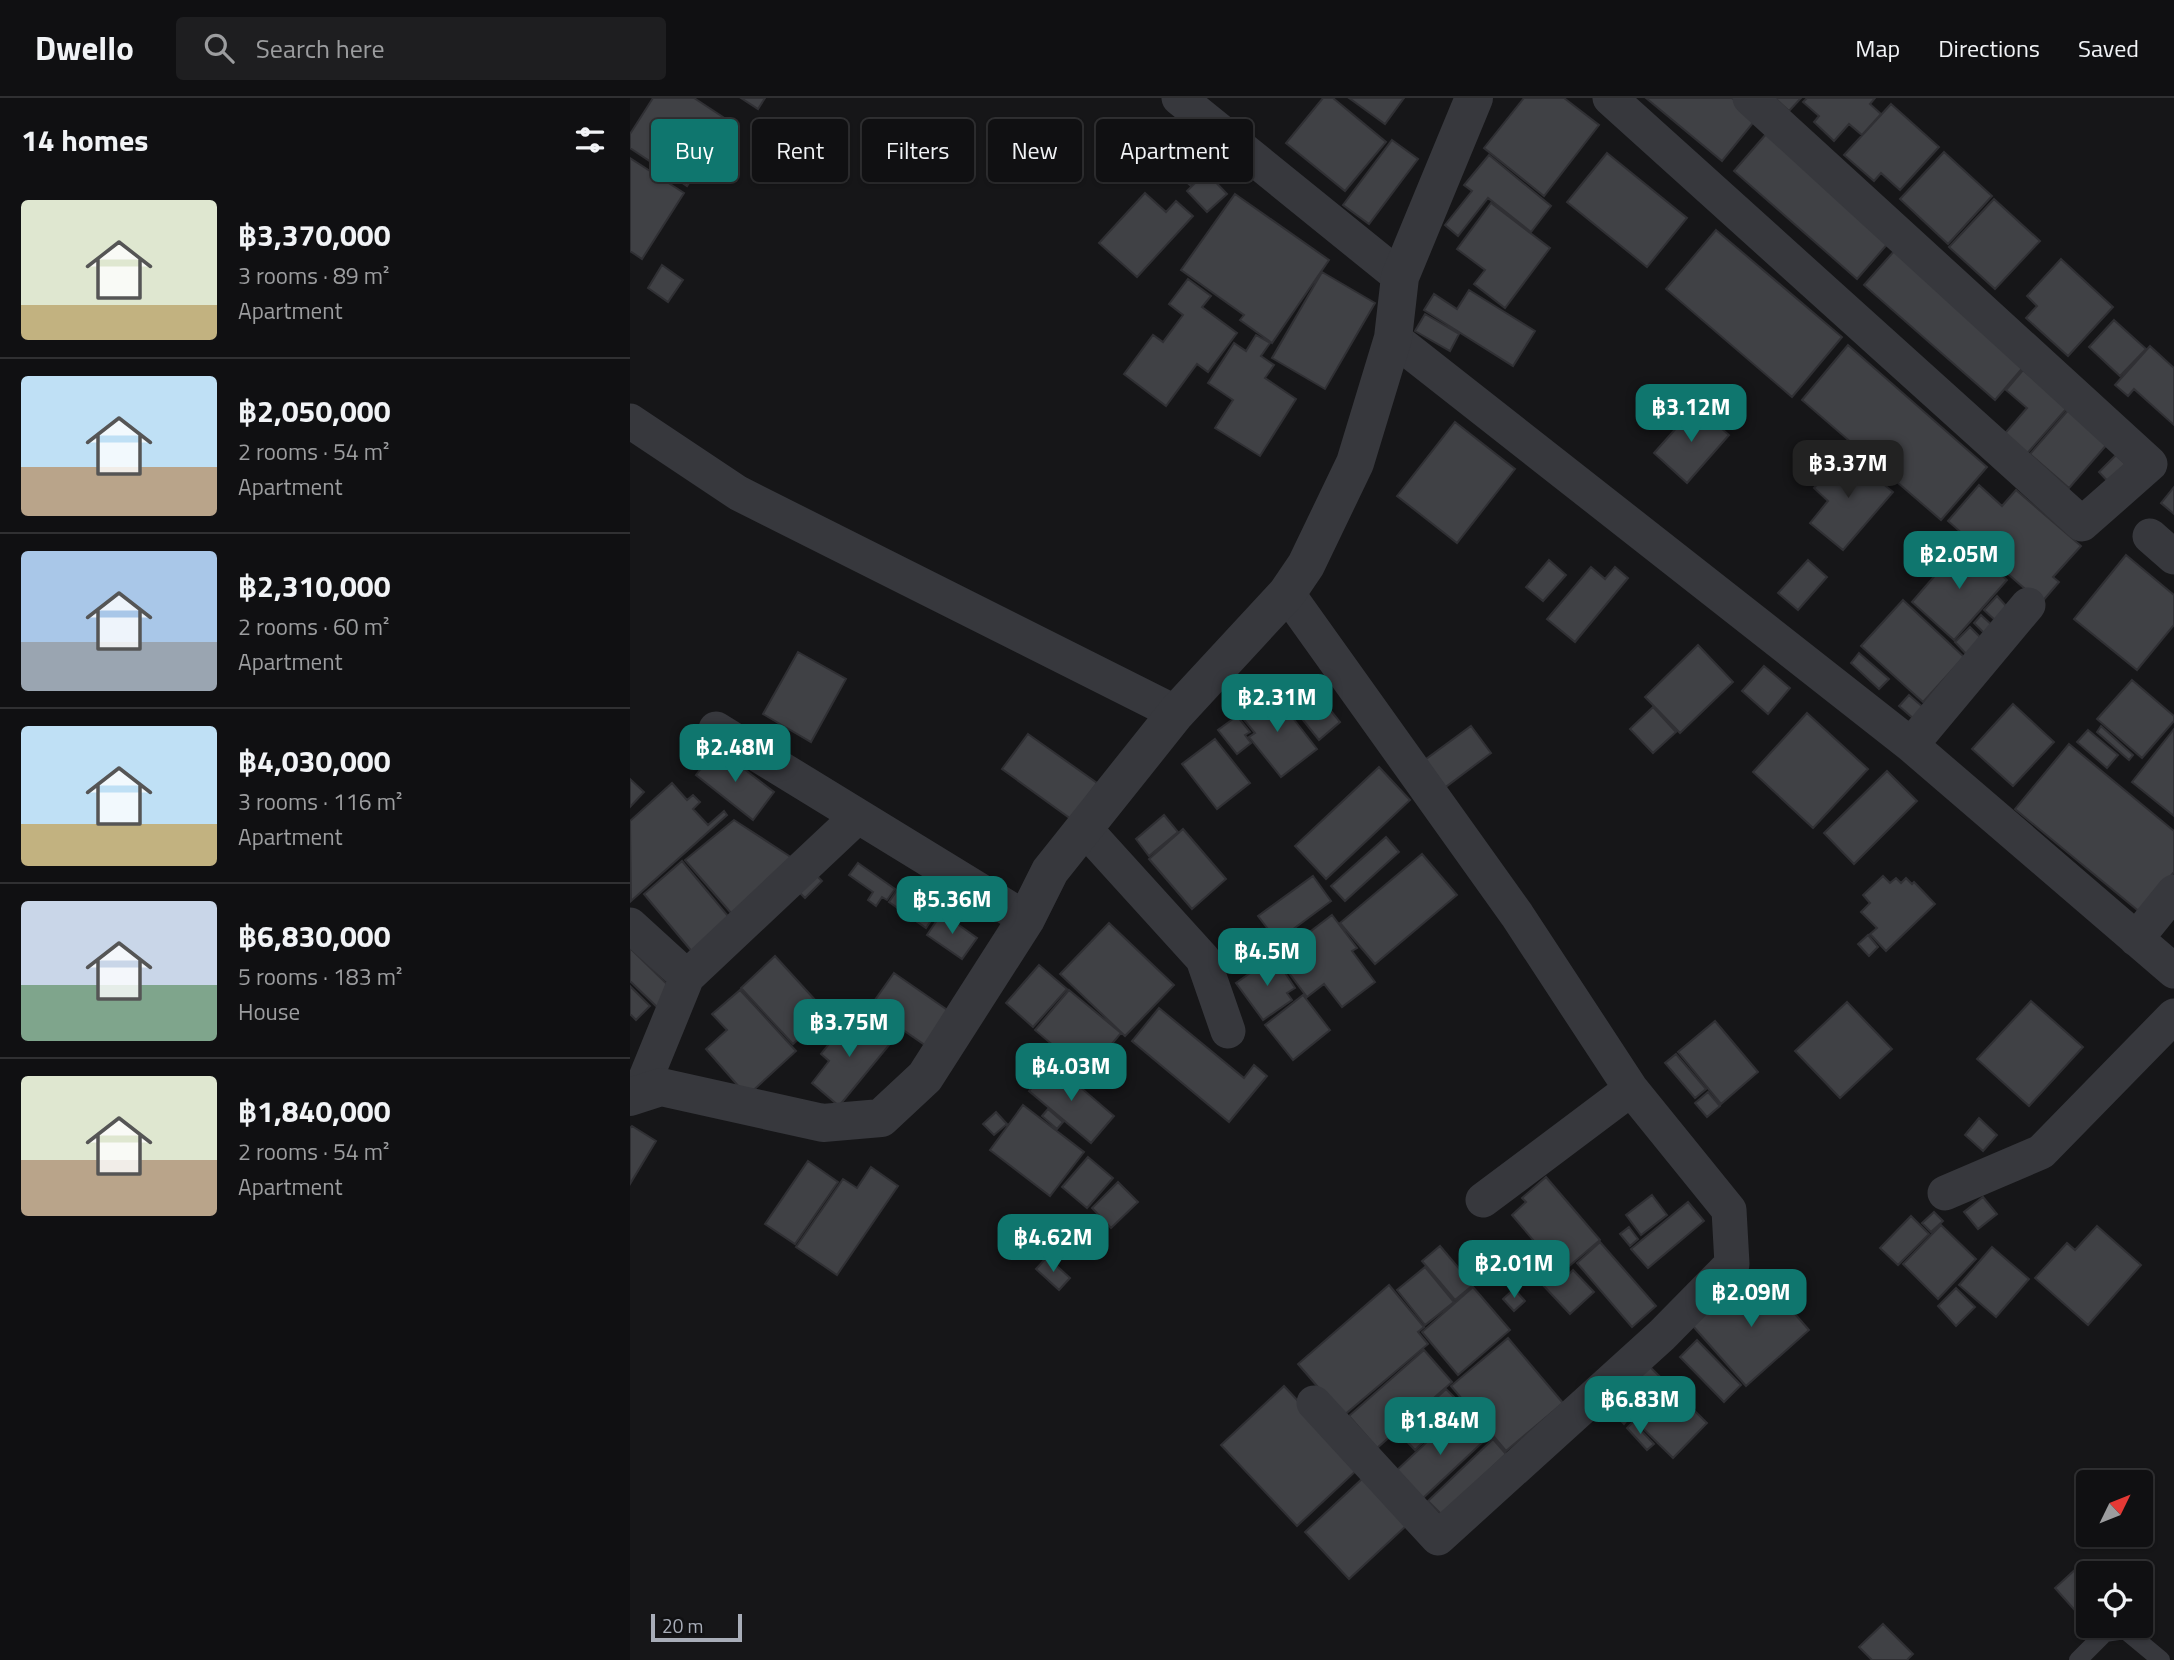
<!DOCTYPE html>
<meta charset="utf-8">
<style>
body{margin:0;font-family:"Titillium Web",sans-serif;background:#1e1e20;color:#f1f3f6;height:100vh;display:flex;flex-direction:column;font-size:26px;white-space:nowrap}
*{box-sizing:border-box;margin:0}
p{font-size:23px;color:#9c9d9f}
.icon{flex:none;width:38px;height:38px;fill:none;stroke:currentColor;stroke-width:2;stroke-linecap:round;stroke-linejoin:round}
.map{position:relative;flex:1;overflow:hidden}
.side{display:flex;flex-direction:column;background:#101012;width:630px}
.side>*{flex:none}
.top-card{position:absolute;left:21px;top:21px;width:665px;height:63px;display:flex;gap:14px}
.needle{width:46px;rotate:47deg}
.fabs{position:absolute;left:1446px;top:1372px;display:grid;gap:14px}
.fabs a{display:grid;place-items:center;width:77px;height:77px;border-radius:7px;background:#101012;box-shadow:0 2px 5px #0004,0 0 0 2px #303032;font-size:35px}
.scale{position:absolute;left:21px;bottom:18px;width:91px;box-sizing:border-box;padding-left:7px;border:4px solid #a8adb8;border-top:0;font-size:19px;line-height:24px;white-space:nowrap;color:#a8adb8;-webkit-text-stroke:5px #111113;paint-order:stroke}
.price{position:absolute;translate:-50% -60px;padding:0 16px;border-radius:14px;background:#0f766e;color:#fff;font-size:23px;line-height:46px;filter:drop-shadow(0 2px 4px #0008)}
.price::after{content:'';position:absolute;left:50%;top:42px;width:21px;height:16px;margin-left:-10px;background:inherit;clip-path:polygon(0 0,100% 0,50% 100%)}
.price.active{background:#222;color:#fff}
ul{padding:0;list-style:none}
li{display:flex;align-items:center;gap:21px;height:175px;padding:0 21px}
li+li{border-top:2px solid #303032}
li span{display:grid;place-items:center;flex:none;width:196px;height:140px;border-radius:7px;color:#555}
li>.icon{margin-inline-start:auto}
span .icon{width:84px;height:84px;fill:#fffc;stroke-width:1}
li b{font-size:30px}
h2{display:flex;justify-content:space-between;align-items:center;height:84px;padding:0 21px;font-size:30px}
.chip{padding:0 24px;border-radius:7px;background:#101012;box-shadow:0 2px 5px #0004,0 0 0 2px #303032;font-size:24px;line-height:63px}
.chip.active{background:#0f766e;color:#fff}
header{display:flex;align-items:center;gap:42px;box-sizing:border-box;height:98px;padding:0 35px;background:#101012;border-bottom:2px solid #303032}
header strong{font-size:33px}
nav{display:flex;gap:38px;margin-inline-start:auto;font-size:24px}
.search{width:490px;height:63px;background:#1e1e20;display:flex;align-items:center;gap:18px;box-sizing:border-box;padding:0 24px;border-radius:7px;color:#9c9d9f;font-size:26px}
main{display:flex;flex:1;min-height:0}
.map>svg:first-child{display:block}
.building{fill:#404145;stroke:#303034;stroke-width:2}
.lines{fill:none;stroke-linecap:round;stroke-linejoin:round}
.service{stroke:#37383d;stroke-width:18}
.minor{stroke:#37383d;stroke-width:35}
.tertiary{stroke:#37383d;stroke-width:38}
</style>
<header>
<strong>Dwello</strong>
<div class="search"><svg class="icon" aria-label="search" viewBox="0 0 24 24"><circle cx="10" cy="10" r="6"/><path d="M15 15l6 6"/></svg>Search here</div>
<nav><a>Map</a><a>Directions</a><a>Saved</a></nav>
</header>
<main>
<section class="side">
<h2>14 homes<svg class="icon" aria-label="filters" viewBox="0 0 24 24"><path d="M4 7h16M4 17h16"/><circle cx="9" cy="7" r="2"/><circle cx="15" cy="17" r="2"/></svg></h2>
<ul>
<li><span style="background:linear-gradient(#dfe7d0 75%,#c2b280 0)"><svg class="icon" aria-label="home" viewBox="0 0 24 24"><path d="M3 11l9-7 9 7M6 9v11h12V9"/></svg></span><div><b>฿3,370,000</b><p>3 rooms · 89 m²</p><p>Apartment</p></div></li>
<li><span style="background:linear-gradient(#bfe0f5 65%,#b9a48a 0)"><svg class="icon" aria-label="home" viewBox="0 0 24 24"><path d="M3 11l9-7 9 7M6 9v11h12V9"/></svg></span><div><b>฿2,050,000</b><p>2 rooms · 54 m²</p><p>Apartment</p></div></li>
<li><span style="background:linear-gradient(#a9c7e8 65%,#9aa5b1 0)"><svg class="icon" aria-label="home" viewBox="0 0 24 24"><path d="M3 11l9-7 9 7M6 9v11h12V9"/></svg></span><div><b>฿2,310,000</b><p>2 rooms · 60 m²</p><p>Apartment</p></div></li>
<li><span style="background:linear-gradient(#bfe0f5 70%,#c2b280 0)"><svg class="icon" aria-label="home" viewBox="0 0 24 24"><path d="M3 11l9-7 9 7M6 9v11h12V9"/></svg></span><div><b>฿4,030,000</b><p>3 rooms · 116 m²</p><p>Apartment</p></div></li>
<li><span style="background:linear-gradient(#c9d6e8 60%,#7fa58c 0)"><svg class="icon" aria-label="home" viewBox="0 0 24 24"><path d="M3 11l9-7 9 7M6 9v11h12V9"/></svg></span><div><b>฿6,830,000</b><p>5 rooms · 183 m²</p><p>House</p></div></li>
<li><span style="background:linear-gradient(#dfe7d0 60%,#b9a48a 0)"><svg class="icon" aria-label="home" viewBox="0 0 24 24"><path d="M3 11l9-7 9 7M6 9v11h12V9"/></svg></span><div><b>฿1,840,000</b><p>2 rooms · 54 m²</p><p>Apartment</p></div></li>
</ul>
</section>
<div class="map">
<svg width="1544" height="1562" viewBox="0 0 1544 1562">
<rect width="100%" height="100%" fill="#161618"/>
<path class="building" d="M 23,0 L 64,0 L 99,23 L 57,88 L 0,50 L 0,36 Z
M 111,0 L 135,0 L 128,11 Z
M 693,0 L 703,0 L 756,44 L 715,93 L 656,45 Z
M 719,0 L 774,0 L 755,26 Z
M 894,0 L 934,0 L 969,27 L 914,98 L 854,50 Z
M 1016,0 L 1102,0 L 1127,20 L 1092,63 Z
M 1145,0 L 1171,0 L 1159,13 Z
M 1177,0 L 1245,0 L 1240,6 L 1251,16 L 1232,37 L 1219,26 L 1204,43 L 1184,24 L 1189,18 L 1173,4 Z
M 1261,6 L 1309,49 L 1270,92 L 1251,75 L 1244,83 L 1214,57 Z
M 1137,35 L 1260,143 L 1227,181 L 1104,73 Z
M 762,42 L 788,61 L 739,126 L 713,107 Z
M 560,48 L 579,66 L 560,87 L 540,69 Z
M 1314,54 L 1362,98 L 1318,146 L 1270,101 Z
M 977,55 L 1057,120 L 1017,169 L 937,104 Z
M 859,57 L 921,108 L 901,134 L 858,100 L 828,138 L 815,127 L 842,93 L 834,87 Z
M 0,60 L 54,95 L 12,161 L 0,153 Z
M 576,74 L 597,96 L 577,114 L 557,93 Z
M 515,95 L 536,114 L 546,103 L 563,118 L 507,179 L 469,145 Z
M 605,96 L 699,162 L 642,245 L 610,222 L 614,217 L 551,172 Z
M 1364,101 L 1410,143 L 1365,191 L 1319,149 Z
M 861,105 L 920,150 L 875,210 L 844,186 L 855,172 L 827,151 Z
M 1086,132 L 1212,239 L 1162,299 L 1036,191 Z
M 1266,151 L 1396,266 L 1365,302 L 1234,187 Z
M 1431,161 L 1483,209 L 1438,258 L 1396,220 L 1407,208 L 1397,198 Z
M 32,167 L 53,182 L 38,204 L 18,190 Z
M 692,174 L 745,205 L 695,291 L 642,260 Z
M 558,181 L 581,198 L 572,209 L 607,235 L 578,274 L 567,266 L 536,308 L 494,276 L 523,237 L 533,244 L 553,217 L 539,206 Z
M 839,192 L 905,233 L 883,268 L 794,212 L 804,196 L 827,211 Z
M 795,216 L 829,236 L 820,253 L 785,233 Z
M 1484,222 L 1516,251 L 1490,278 L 1459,249 Z
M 626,237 L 640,245 L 631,258 L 644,267 L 635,280 L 666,301 L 630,358 L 585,330 L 603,302 L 578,285 L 604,245 L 616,253 Z
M 1218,247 L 1357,369 L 1311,422 L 1172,302 Z
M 1520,248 L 1544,270 L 1544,327 L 1504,291 L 1498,298 L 1485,287 Z
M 1393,272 L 1437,310 L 1393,360 L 1371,340 L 1397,310 L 1376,292 Z
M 1066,308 L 1099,337 L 1057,385 L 1024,355 Z
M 1440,310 L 1479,344 L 1439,390 L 1400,356 Z
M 825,324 L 885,371 L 827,445 L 767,398 Z
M 1215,354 L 1263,394 L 1213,452 L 1180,425 L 1198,403 L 1184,390 Z
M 1486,357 L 1502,372 L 1484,390 L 1469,374 Z
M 1349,387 L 1372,408 L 1386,392 L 1451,448 L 1423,479 L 1429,484 L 1411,505 L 1318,423 Z
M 1544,389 L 1544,416 L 1531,405 Z
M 1334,444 L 1377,482 L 1324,542 L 1282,504 Z
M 1496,457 L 1544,497 L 1544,527 L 1507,572 L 1444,521 Z
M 919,462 L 936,477 L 913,503 L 896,489 Z
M 1178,462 L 1197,479 L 1168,512 L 1148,495 Z
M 961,469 L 975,481 L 985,469 L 998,480 L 945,544 L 917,521 Z
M 1367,498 L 1378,510 L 1366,523 L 1354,512 Z
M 1273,502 L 1334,559 L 1293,604 L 1231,548 Z
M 1351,517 L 1364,529 L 1357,538 L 1344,525 Z
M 1340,529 L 1353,542 L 1337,557 L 1325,544 Z
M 1068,547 L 1103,584 L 1050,635 L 1015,599 Z
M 168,554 L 216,581 L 181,644 L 133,616 Z
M 1229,555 L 1259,581 L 1249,591 L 1221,565 Z
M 1134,568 L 1160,590 L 1138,616 L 1112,593 Z
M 1502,582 L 1544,618 L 1544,623 L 1512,660 L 1467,621 Z
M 641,592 L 687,651 L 651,679 L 619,639 L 625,635 L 610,617 Z
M 685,593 L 710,624 L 689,642 L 664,611 Z
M 1279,597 L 1294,610 L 1284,621 L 1269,608 Z
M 1383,606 L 1424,644 L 1383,688 L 1342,651 Z
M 1023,609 L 1046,634 L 1023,655 L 1000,631 Z
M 1177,615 L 1238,671 L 1183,730 L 1123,674 Z
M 607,618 L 620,634 L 615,637 L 621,645 L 607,656 L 588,632 Z
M 841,628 L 861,655 L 813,691 L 792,664 Z
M 1471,628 L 1503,657 L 1499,662 L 1467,634 Z
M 1544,631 L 1544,718 L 1502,684 Z
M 1458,632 L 1488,657 L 1477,670 L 1447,644 Z
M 398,636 L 467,685 L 441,721 L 372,671 Z
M 585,641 L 620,685 L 587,711 L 552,666 Z
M 1439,646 L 1544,733 L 1544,774 L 1511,815 L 1385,711 Z
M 87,650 L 144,694 L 123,722 L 66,677 Z
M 749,669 L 780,702 L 696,781 L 665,748 Z
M 1257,673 L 1287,703 L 1224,766 L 1194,735 Z
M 0,681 L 14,694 L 0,709 Z
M 42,685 L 57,702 L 63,697 L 70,704 L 63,711 L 78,727 L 94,713 L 97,717 L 1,803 L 0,723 Z
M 534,717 L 548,734 L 519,758 L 506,741 Z
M 104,722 L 173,767 L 108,823 L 55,762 Z
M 553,731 L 596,781 L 562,811 L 519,761 Z
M 756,739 L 769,754 L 715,803 L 701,788 Z
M 792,756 L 827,797 L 745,866 L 710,825 Z
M 52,763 L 103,824 L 64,856 L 14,796 Z
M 228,765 L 265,791 L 257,802 L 252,799 L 246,808 L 238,802 L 243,794 L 219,777 Z
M 177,768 L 192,783 L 175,800 L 160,785 Z
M 683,778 L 701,803 L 647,843 L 628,818 Z
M 1253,778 L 1260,785 L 1266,780 L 1271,785 L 1276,780 L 1282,786 L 1284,784 L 1305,806 L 1256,853 L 1240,836 L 1247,830 L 1231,814 L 1240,805 L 1233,797 Z
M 267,792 L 304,818 L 296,830 L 259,804 Z
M 312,815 L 347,840 L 332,861 L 297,837 Z
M 702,817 L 727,850 L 722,853 L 745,884 L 712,909 L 694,886 L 677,899 L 647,859 Z
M 479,825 L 544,887 L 495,938 L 430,876 Z
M 632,831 L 643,846 L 619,865 L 608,850 Z
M 1238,837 L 1248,849 L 1239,858 L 1228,846 Z
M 0,850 L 43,892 L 27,909 L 0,883 Z
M 145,858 L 197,915 L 163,946 L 111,890 Z
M 644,858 L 665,890 L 657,895 L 662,902 L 633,922 L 606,885 Z
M 409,867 L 437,891 L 403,929 L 376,905 Z
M 264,875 L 326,918 L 302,952 L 240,909 Z
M 0,888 L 20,908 L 6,922 L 0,916 Z
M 110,892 L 166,953 L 117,998 L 76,951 L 97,932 L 82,916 Z
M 439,892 L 491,935 L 457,976 L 405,932 Z
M 673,897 L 700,932 L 663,962 L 635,927 Z
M 1401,903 L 1453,949 L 1399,1008 L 1347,961 Z
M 1217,904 L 1262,951 L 1210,1000 L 1165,953 Z
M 529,910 L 614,980 L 624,967 L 637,978 L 599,1024 L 502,943 Z
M 223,916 L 260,946 L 209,1008 L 182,985 L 199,963 L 191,956 Z
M 1085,923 L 1128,974 L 1091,1006 L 1048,954 Z
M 1046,956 L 1076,991 L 1065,1000 L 1035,965 Z
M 422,965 L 484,1018 L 461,1045 L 399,993 Z
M 1078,994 L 1090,1008 L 1077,1019 L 1065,1005 Z
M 393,1007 L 454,1054 L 420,1098 L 360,1052 Z
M 418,1011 L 433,1024 L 427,1031 L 412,1018 Z
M 366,1014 L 377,1026 L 364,1037 L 353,1026 Z
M 1349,1020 L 1367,1037 L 1353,1053 L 1335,1037 Z
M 2,1028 L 26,1043 L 0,1086 L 0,1030 Z
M 458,1059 L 483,1080 L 457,1110 L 432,1089 Z
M 178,1063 L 208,1084 L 165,1146 L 135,1126 Z
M 241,1069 L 268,1088 L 207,1177 L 166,1149 L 213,1081 L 227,1090 Z
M 916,1079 L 970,1142 L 931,1175 L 882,1117 L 896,1104 L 892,1100 Z
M 488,1084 L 508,1104 L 481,1130 L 462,1110 Z
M 1022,1097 L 1037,1117 L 1011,1137 L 996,1117 Z
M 1353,1099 L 1367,1116 L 1348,1131 L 1334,1114 Z
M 1058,1104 L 1074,1123 L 1018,1170 L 1001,1151 Z
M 1304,1114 L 1313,1123 L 1301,1134 L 1292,1125 Z
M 1281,1118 L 1299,1136 L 1268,1167 L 1250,1150 Z
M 1311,1127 L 1346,1161 L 1308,1201 L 1273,1166 Z
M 1467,1128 L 1511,1167 L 1458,1227 L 1405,1180 L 1437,1145 L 1445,1152 Z
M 999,1129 L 1008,1141 L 1000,1148 L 990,1136 Z
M 970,1144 L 1026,1208 L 1002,1229 L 947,1165 Z
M 810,1148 L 843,1187 L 825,1202 L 792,1163 Z
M 1362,1149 L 1399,1181 L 1366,1219 L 1329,1187 Z
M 417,1159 L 440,1180 L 429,1192 L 406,1171 Z
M 795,1169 L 824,1204 L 795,1227 L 767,1192 Z
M 926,1172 L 934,1181 L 943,1172 L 964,1194 L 940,1216 L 911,1185 Z
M 1129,1175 L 1179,1232 L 1116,1288 L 1062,1227 L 1104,1190 L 1108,1194 Z
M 759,1187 L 794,1229 L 788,1234 L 798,1246 L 713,1318 L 668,1266 Z
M 843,1189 L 880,1232 L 828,1277 L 792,1234 Z
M 1326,1190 L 1345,1209 L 1326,1228 L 1308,1208 Z
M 884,1191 L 895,1203 L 884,1213 L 873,1201 Z
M 878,1240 L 933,1305 L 876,1353 L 821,1288 Z
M 1067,1242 L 1111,1287 L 1094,1304 L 1050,1259 Z
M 794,1252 L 822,1284 L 747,1350 L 719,1318 Z
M 1015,1264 L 1077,1325 L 1043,1360 L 980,1298 Z
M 654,1288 L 730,1369 L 667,1428 L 591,1347 Z
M 816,1291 L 832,1307 L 785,1352 L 769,1335 Z
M 980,1302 L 998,1321 L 994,1326 L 975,1306 Z
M 833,1309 L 840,1316 L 826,1329 L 819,1321 Z
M 839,1320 L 857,1340 L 792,1401 L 766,1373 L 815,1327 L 822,1335 Z
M 1003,1324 L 1024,1346 L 1017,1352 L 997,1330 Z
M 863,1341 L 876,1356 L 812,1417 L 798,1403 Z
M 733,1380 L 777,1427 L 719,1481 L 675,1434 Z
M 1448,1469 L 1458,1480 L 1458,1527 L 1425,1490 Z
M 1253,1526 L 1283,1556 L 1277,1562 L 1242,1562 L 1229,1549 Z"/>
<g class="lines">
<path class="service" d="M 1448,1562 L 1475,1535 L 1495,1532 L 1531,1562"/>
<path class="minor" d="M 549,0 L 770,179
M 980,0 L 1452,426 L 1520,366 L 1120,0
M 763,240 L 1281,647 L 1544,873
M 0,323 L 108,395 L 546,615
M 1520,438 L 1544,459
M 657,495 L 887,817 L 1001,991 L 1099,1112 L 1102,1166 L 1032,1237 L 808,1440 L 684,1305
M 86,631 L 396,821
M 1281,647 L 1398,507
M 454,730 L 573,861 L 598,933
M 0,827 L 57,879 L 10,994
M 1506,841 L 1544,794
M 57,879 L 228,718
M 1315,1095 L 1411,1054 L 1544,918
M 853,1102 L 1001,991"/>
<path class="tertiary" d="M 0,999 L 31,989 L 193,1025 L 251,1020 L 295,979 L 396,821 L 420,773 L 546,615 L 657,495 L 676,467 L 725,365 L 763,240 L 770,179 L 844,0"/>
</g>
</svg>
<div class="fabs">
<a><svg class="needle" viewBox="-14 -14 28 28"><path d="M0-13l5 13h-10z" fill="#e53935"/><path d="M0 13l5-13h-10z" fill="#9c9d9f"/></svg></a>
<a><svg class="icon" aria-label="locate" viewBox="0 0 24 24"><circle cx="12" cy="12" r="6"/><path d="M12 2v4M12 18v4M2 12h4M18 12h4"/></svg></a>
</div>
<div class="scale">20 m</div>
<b class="price" style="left:1061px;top:346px">฿3.12M</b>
<b class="price active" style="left:1218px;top:402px">฿3.37M</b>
<b class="price" style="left:1329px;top:493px">฿2.05M</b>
<b class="price" style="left:647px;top:636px">฿2.31M</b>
<b class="price" style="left:105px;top:686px">฿2.48M</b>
<b class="price" style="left:322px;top:838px">฿5.36M</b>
<b class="price" style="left:637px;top:890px">฿4.5M</b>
<b class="price" style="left:219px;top:961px">฿3.75M</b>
<b class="price" style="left:441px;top:1005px">฿4.03M</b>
<b class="price" style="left:423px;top:1176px">฿4.62M</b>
<b class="price" style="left:884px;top:1202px">฿2.01M</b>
<b class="price" style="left:1121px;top:1231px">฿2.09M</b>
<b class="price" style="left:1010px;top:1338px">฿6.83M</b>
<b class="price" style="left:810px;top:1359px">฿1.84M</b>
<div class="top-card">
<a class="chip active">Buy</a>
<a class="chip">Rent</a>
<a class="chip">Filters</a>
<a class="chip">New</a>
<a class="chip">Apartment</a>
</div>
</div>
</main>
